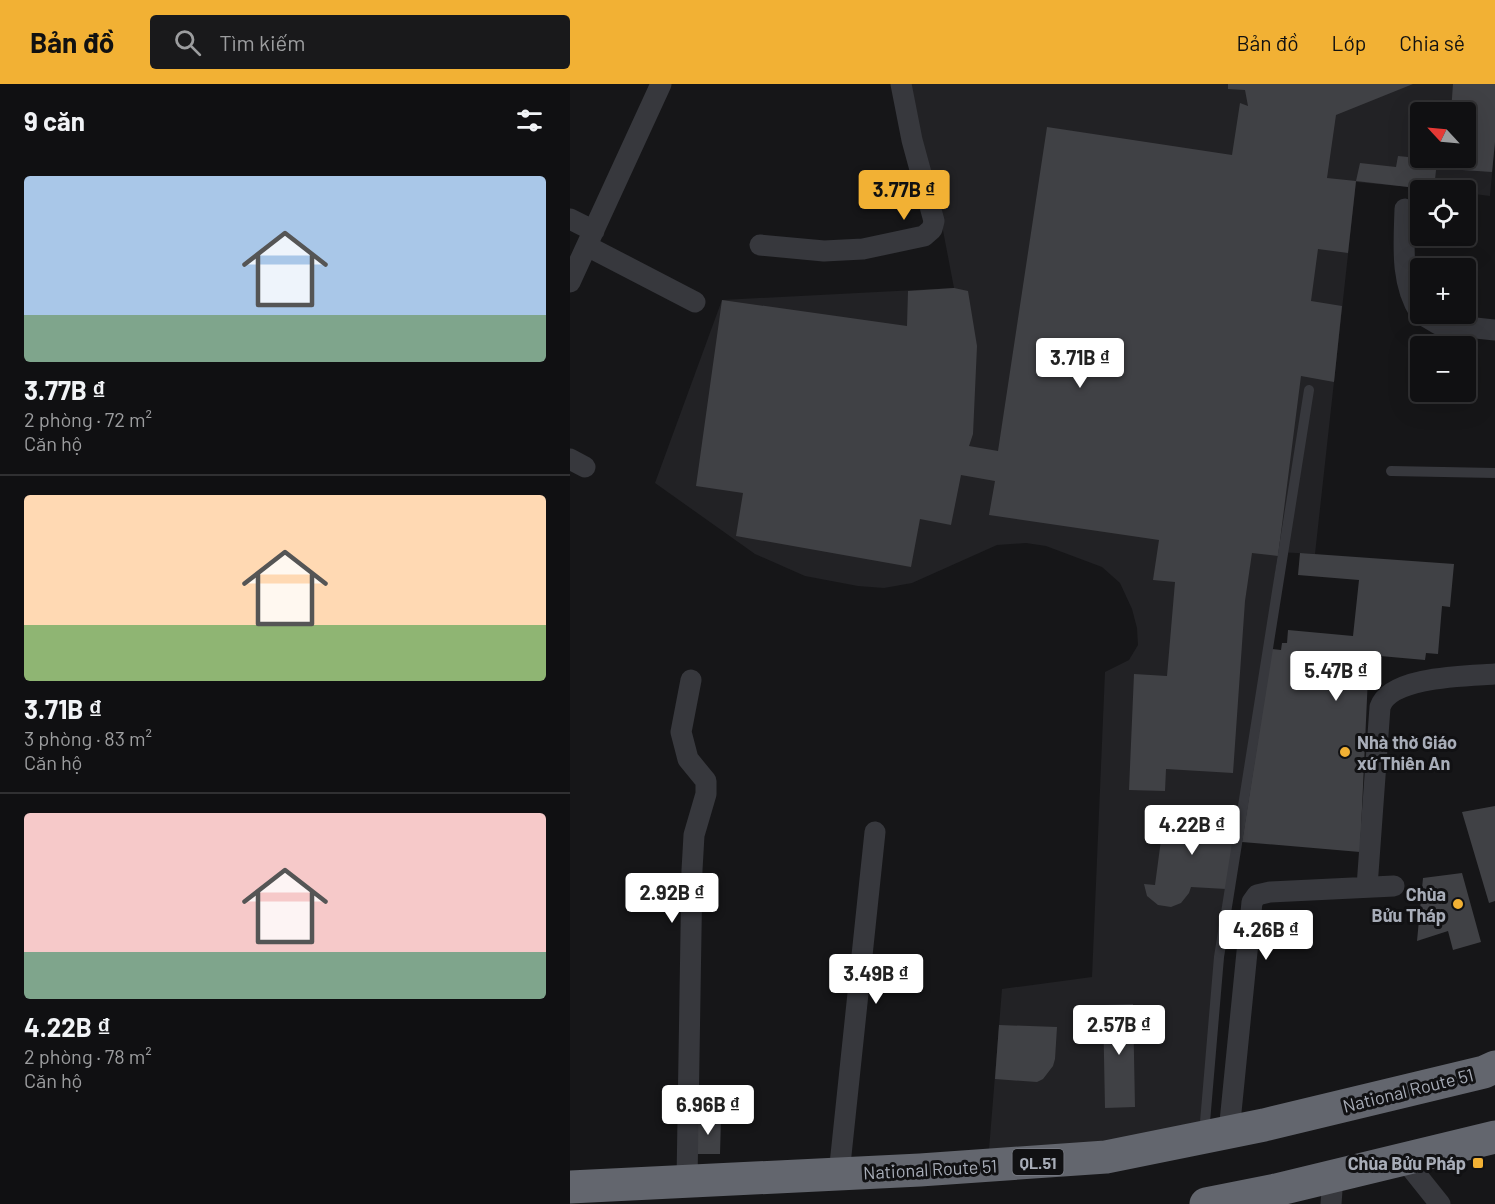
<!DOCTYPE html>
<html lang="vi">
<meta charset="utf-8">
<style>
body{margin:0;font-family:Barlow,sans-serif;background:#19191b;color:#f1f3f6;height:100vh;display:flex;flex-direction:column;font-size:22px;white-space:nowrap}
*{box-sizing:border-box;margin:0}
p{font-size:20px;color:#9c9d9f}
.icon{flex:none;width:33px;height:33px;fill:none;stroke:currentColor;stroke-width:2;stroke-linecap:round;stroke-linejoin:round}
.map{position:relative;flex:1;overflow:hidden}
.side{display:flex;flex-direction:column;background:#101012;width:570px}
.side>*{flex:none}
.needle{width:39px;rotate:296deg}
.buttons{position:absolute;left:840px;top:18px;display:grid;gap:12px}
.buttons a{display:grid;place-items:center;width:66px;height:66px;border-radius:6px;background:#101012;box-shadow:0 6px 24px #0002,0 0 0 2px #303032;font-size:30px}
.price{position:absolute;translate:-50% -51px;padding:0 14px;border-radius:6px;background:#fff;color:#222;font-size:20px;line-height:39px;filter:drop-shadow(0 2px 3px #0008)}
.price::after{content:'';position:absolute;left:50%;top:36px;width:18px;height:14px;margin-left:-9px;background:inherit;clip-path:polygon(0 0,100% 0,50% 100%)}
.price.current{background:#f2b134;color:#111}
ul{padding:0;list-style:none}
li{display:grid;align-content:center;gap:12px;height:318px;padding:0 24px}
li+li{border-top:2px solid #303032}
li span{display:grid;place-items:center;height:186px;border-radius:6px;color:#555}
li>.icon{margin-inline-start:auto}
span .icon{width:108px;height:108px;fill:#fffc;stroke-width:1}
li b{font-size:26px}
h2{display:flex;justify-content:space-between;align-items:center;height:72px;padding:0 24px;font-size:26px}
header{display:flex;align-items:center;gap:36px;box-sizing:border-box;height:84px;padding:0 30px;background:#f2b134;color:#111}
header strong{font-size:28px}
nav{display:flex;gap:33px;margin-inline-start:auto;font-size:21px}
.search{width:420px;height:54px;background:#19191b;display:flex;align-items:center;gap:15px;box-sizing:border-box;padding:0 21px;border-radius:6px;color:#9c9d9f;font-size:22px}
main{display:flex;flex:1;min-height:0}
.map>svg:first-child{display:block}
.built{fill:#222225;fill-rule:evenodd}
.building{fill:#404145}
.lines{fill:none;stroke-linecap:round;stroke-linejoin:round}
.lane{stroke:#37383d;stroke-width:10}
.street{stroke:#37383d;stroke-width:21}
.highway{stroke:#63666e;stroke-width:33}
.poi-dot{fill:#f2b134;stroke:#111113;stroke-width:2}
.labels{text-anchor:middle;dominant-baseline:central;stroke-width:6;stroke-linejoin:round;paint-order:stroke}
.shield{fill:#111113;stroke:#7b7e86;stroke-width:1.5}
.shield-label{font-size:16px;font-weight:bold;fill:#a8adb8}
.poi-label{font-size:18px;font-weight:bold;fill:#a8adb8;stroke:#111113;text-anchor:end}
.street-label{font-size:18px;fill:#a8adb8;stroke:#111113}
</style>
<header>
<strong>Bản đồ</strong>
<div class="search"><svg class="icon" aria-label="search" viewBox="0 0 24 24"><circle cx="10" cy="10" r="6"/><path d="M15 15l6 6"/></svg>Tìm kiếm</div>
<nav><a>Bản đồ</a><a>Lớp</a><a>Chia sẻ</a></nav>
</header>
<main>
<section class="side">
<h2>9 căn<svg class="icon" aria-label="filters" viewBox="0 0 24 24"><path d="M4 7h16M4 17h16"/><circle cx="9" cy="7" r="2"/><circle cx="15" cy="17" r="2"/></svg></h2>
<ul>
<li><span style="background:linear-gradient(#a9c7e8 75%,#7fa58c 0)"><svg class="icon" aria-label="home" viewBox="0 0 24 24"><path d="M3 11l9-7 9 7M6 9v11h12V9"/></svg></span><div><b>3.77B ₫</b><p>2 phòng · 72 m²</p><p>Căn hộ</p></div></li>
<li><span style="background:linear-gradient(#ffd9b3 70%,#8fb573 0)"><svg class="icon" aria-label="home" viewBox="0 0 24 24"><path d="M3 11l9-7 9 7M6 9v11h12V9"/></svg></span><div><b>3.71B ₫</b><p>3 phòng · 83 m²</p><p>Căn hộ</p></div></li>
<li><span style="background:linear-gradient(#f6c9c9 75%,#7fa58c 0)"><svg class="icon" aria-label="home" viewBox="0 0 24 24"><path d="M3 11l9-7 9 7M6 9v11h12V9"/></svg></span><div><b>4.22B ₫</b><p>2 phòng · 78 m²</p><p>Căn hộ</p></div></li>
</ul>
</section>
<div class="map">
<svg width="925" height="1120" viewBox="0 0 925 1120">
<rect width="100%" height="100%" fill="#161618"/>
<path class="built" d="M 339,0 L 925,0 L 925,58 L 920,112 L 896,109 L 896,106 L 872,106 L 786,98 L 745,470 L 708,468 L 629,1060 L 418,1078 L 432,905 L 522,893 L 535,588 L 559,576 L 568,561 L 567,544 L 562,525 L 550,499 L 532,483 L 476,462 L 456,459 L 427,461 L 342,499 L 314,504 L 288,502 L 235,492 L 185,470 L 85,399 L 152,216 L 384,204 L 371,136 ZM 850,28 L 896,28 L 896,74 L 850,74 Z"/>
<path class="building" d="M 658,0 L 843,0 L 766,31 L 757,94 L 786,97 L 778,169 L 748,165 L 741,217 L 772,222 L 764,298 L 731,292 L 708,472 L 682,469 L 675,517 L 663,689 L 596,685 L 595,707 L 559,706 L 564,590 L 597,592 L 605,498 L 583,496 L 589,456 L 419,431 L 425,397 L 391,391 L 381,441 L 350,435 L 341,483 L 166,452 L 173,409 L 126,402 L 152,216 L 337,242 L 338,207 L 384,204 L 398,207 L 407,262 L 403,350 L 399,362 L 428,367 L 477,43 L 662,71 L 670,19 L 678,22 L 675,6 L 658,5 Z
M 883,0 L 925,0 L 925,58 L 922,88 L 877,85 L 878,74 L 896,74 L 896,28 L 881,28 Z
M 828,72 L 867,76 L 864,106 L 786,97 L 790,79 L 826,83 Z
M 730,469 L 884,480 L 880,523 L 872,522 L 868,570 L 856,569 L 855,576 L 799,571 L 790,768 L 672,758 L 702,565 L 711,566 L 712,559 L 717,559 L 718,546 L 783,552 L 789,496 L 728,491 Z
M 925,722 L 925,817 L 919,819 L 892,728 Z
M 595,726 L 667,736 L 656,805 L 621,803 L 619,809 L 611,819 L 601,823 L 588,821 L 577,812 L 574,800 L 585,801 Z
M 892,789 L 911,858 L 883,866 L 878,847 L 847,857 L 853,794 Z
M 563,920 L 565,1023 L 535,1024 L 533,921 Z
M 429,941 L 487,943 L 485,975 L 483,982 L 473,995 L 467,998 L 425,995 Z
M 125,1034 L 151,1034 L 150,1070 L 124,1070 Z"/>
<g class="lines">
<path class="lane" d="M 821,387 L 925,389
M 634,1050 L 649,873 L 739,306"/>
<path class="street" d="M 835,125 C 834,160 830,198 850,229
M 0,135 L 24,147
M 190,161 L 254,167 L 293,165 L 354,152 L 362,145 L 364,137 L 342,56 L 331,0
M 17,162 L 125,218
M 0,198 L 91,0
M 851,230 L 868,240 L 925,246
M 0,375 L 15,383
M 797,803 L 810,623 C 820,592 897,592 925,590
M 659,1048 L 682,818 L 687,811 L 700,808 L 824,802
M 834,1075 L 870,1120
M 269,1090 L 305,748
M 117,1097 L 122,786 L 124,751 L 136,710 L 136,697 L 118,675 L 111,648 L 121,596
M 761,1120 L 763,1092"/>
<path class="highway" d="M 0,1103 L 350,1086 L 536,1073 L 694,1041 L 914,988 L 925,983
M 636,1120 L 706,1106 L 925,1053"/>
</g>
<g class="poi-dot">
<circle cx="775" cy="668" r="6"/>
<circle cx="888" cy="820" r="6"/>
<rect x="902" y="1073" width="12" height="12" rx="3"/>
</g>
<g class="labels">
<rect class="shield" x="442.5" y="1065" width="51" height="26" rx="4.5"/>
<g class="shield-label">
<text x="468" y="1078">QL.51</text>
</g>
<g class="poi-label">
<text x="787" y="658" text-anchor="start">Nhà thờ Giáo<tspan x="787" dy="21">xứ Thiên An</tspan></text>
<text x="876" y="810">Chùa<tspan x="876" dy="21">Bửu Tháp</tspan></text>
<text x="896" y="1079">Chùa Bửu Pháp</text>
</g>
<g class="street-label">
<text transform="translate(838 1006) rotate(-14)">National Route 51</text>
<text transform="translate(360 1085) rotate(-3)">National Route 51</text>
</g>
</g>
</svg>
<div class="buttons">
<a><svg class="needle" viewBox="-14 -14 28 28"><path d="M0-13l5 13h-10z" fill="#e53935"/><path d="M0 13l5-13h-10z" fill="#9c9d9f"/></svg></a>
<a><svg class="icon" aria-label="locate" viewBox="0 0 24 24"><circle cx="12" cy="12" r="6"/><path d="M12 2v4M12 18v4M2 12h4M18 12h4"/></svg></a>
<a>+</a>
<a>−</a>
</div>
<b class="price current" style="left:334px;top:137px">3.77B ₫</b>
<b class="price" style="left:510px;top:305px">3.71B ₫</b>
<b class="price" style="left:766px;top:618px">5.47B ₫</b>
<b class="price" style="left:622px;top:772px">4.22B ₫</b>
<b class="price" style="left:102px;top:840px">2.92B ₫</b>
<b class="price" style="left:696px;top:877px">4.26B ₫</b>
<b class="price" style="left:306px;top:921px">3.49B ₫</b>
<b class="price" style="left:549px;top:972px">2.57B ₫</b>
<b class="price" style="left:138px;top:1052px">6.96B ₫</b>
</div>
</main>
